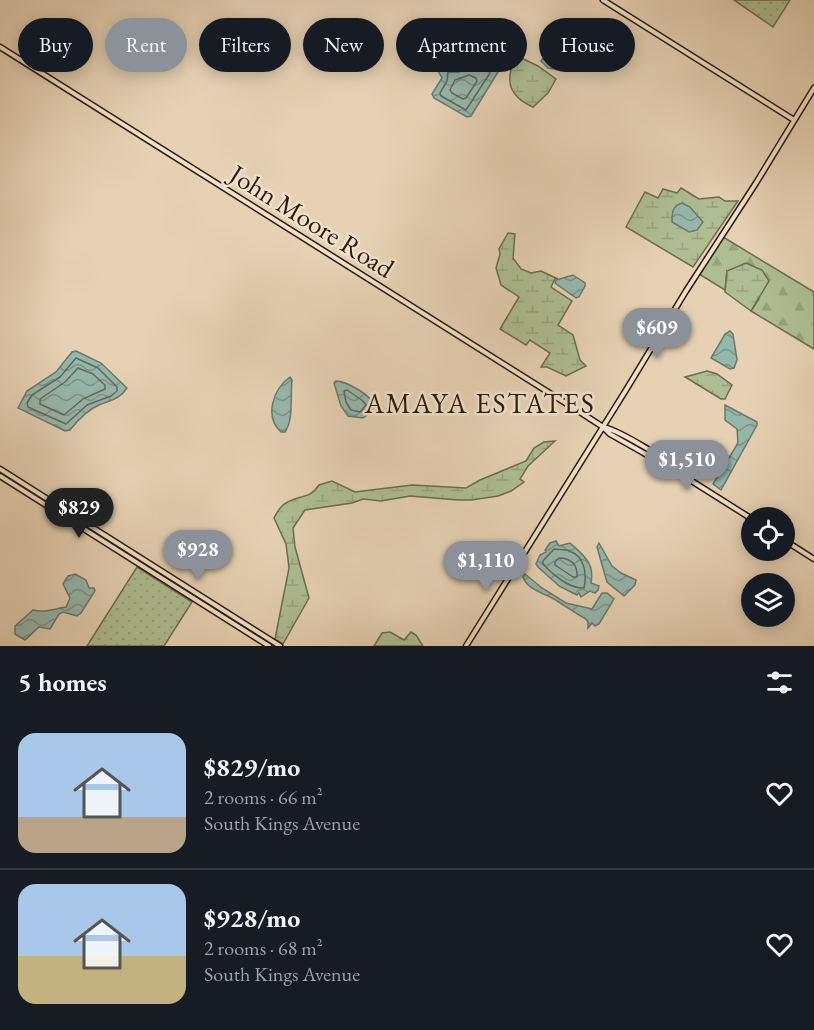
<!DOCTYPE html>
<meta charset="utf-8">
<style>
body{margin:0;font-family:"EB Garamond",serif;background:#242831;color:#f1f3f6;height:100vh;display:flex;flex-direction:column;font-size:22px;white-space:nowrap}
*{box-sizing:border-box;margin:0}
p{font-size:20px;color:#9ea1a6}
.icon{flex:none;width:33px;height:33px;fill:none;stroke:currentColor;stroke-width:2;stroke-linecap:round;stroke-linejoin:round}
.map{position:relative;height:646px;overflow:hidden}
.drawer{display:flex;flex-direction:column;background:#171b24;flex:1}
.drawer>*{flex:none}
.guide{position:absolute;left:18px;top:18px;width:778px;height:54px;display:flex;gap:12px}
.controls{position:absolute;left:741px;top:507px;display:grid;gap:12px}
.controls a{display:grid;place-items:center;width:54px;height:54px;border-radius:50%;background:#171b24;box-shadow:0 3px 15px #0003;font-size:30px}
.price{position:absolute;translate:-50% -51px;padding:0 14px;border-radius:21px;background:#8c9099;color:#fff;font-size:20px;line-height:39px;filter:drop-shadow(0 2px 3px #0008)}
.price::after{content:'';position:absolute;left:50%;top:36px;width:18px;height:14px;margin-left:-9px;background:inherit;clip-path:polygon(0 0,100% 0,50% 100%)}
.price.current{background:#222;color:#fff}
ul{padding:0;list-style:none}
li{display:flex;align-items:center;gap:18px;height:150px;padding:0 18px}
li+li{border-top:2px solid #363941}
li span{display:grid;place-items:center;flex:none;width:168px;height:120px;border-radius:18px;color:#555}
li>.icon{margin-inline-start:auto}
span .icon{width:72px;height:72px;fill:#fffc;stroke-width:1}
li b{font-size:26px}
h2{display:flex;justify-content:space-between;align-items:center;height:72px;padding:0 18px;font-size:26px}
.pill{padding:0 21px;border-radius:27px;background:#171b24;box-shadow:0 3px 15px #0003;font-size:21px;line-height:54px}
.pill.current{background:#8c9099;color:#fff}
.map>svg:first-child{display:block}
.forest{fill:url(#forest-firs);stroke:#6e6c4e;stroke-width:1.5}
.wetland{fill:url(#wetland-marsh);stroke:#6e6c4e;stroke-width:1.5}
.park{fill:url(#park-dots);stroke:#6e6c4e;stroke-width:1.5}
.water{fill:url(#water-waves);stroke:#6c786b;stroke-width:1.5}
.lines{fill:none;stroke-linecap:round;stroke-linejoin:round}
.shore{stroke:#62685a;stroke-width:1.5}
.secondary-casing{stroke:#2d1a09;stroke-width:7}
.secondary{stroke:#efe1ce;stroke-width:4}
.labels{text-anchor:middle;dominant-baseline:central;stroke-width:5;stroke-linejoin:round;paint-order:stroke}
.street-label{font-size:27px;fill:#2d1a09;stroke:#efe1ce}
.neighbourhood-label{font-size:28px;letter-spacing:1.5px;fill:#2d1a09;stroke:#efe1ce}
</style>
<div class="map">
<svg width="814" height="646" viewBox="0 0 814 646">
<defs>
<pattern id="forest-firs" width="22" height="20" patternUnits="userSpaceOnUse" patternTransform="scale(1.5)"><rect width="22" height="20" fill="#aebd92"/><path d="M5 1l3.5 6h-7zM16 11l3.5 6h-7z" fill="#96a27d"/></pattern>
<pattern id="wetland-marsh" width="20" height="14" patternUnits="userSpaceOnUse" patternTransform="scale(1.5)"><rect width="20" height="14" fill="#aebd92"/><path d="M1 5h8M5 5V1M11 12h8M15 12V8" fill="none" stroke="#96a27d"/></pattern>
<pattern id="park-dots" width="8" height="8" patternUnits="userSpaceOnUse" patternTransform="scale(1.5)"><rect width="8" height="8" fill="#aebd92"/><path d="M2 2h.1M6 6h.1" fill="none" stroke="#96a27d" stroke-width="1.8" stroke-linecap="round"/></pattern>
<pattern id="water-waves" width="16" height="10" patternUnits="userSpaceOnUse" patternTransform="scale(1.5)"><rect width="16" height="10" fill="#96b7ac"/><path d="M0 5q4-4 8 0t8 0" fill="none" stroke="#7b948a"/></pattern>
</defs>
<rect width="100%" height="100%" fill="#e6d1b4"/>
<filter id="stains"><feTurbulence type="fractalNoise" baseFrequency=".00333" numOctaves="4"/><feColorMatrix values="0 0 0 0 .2 0 0 0 0 .09 0 0 0 0 .02 0 0 0 .5 -.17"/></filter>
<radialGradient id="worn" r=".72"><stop offset=".6" stop-color="#630" stop-opacity="0"/><stop offset="1" stop-color="#630" stop-opacity=".3"/></radialGradient>
<path class="forest" d="M 723,237 L 814,292 L 814,349 L 751,311 L 759,299 L 727,271 L 725,290 L 699,274 Z
M 390,632 L 404,640 L 411,632 L 416,635 L 423,646 C 408,646 391,646 374,646 L 382,633 Z"/>
<path class="wetland" d="M 517,56 L 538,66 L 556,79 L 548,93 L 533,107 C 508,96 504,79 517,56 Z
M 681,188 L 699,199 L 719,197 L 725,201 L 738,201 L 693,267 L 626,227 L 645,192 L 658,198 L 663,189 L 677,193 Z
M 508,233 L 515,234 L 513,258 L 521,269 L 531,273 L 541,271 L 558,279 L 555,279 L 551,287 L 572,301 L 558,325 L 573,335 L 580,360 L 586,366 L 566,376 L 547,367 L 541,367 L 550,353 L 530,340 L 526,345 L 500,329 L 519,297 L 501,285 L 496,268 L 500,254 L 499,249 Z
M 746,263 L 762,270 L 769,281 L 751,311 L 725,292 L 727,271 Z
M 707,371 L 717,374 L 732,385 L 725,399 L 721,399 L 685,377 Z
M 555,441 L 528,466 L 520,479 L 524,482 L 511,491 L 498,496 L 471,500 L 459,500 L 410,496 L 381,501 L 363,499 L 352,503 L 305,510 L 293,528 L 295,547 L 309,598 L 283,644 L 275,639 L 289,568 L 286,544 L 274,518 C 276,514 279,509 282,506 C 295,494 309,501 319,485 L 332,481 L 355,492 L 412,485 L 466,488 L 480,480 L 526,461 L 534,448 L 544,442 Z"/>
<path class="park" d="M 734,0 L 790,0 L 773,27 Z
M 137,567 L 192,602 L 164,646 L 87,646 Z"/>
<path class="water" d="M 564,29 L 576,33 L 576,36 L 557,66 L 553,69 L 548,68 L 541,61 Z
M 428,47 L 431,48 L 454,66 L 458,66 L 465,58 L 469,57 L 478,64 L 497,61 L 500,62 L 501,67 L 471,116 L 467,117 L 434,98 L 432,94 L 442,78 L 438,71 L 419,58 L 425,48 Z
M 682,203 L 690,207 L 703,222 L 697,230 L 689,232 L 672,222 C 672,213 672,206 682,203 Z
M 573,275 L 585,283 L 585,286 L 579,297 L 576,298 L 555,283 L 556,280 Z
M 730,331 L 733,334 L 737,360 L 734,368 L 730,369 L 711,358 L 725,334 Z
M 76,351 L 101,363 L 127,388 C 119,400 111,400 99,405 C 87,410 78,420 70,430 L 65,431 L 18,408 L 27,391 L 56,372 L 72,352 Z
M 290,377 L 292,380 C 290,396 294,419 285,432 L 281,432 C 264,417 273,389 290,377 Z
M 336,381 C 345,381 376,396 373,408 C 371,412 366,416 363,418 L 348,416 L 341,406 L 334,383 Z
M 725,405 L 757,422 L 757,425 L 721,490 L 713,484 L 738,443 L 737,429 L 725,420 Z
M 556,541 L 559,546 L 570,543 C 583,555 595,563 591,583 L 599,586 L 598,590 L 595,593 L 590,591 L 581,597 L 579,593 L 577,595 L 559,586 L 538,567 L 536,564 L 540,555 L 546,552 L 545,550 L 550,543 Z
M 599,543 L 612,566 L 621,573 L 636,580 L 635,585 L 624,596 L 607,582 L 597,547 Z
M 75,574 L 86,580 L 89,588 L 94,588 L 95,591 L 81,613 L 77,616 L 63,612 L 59,614 L 50,629 L 39,627 L 25,640 L 15,634 L 15,626 L 33,610 C 45,613 53,609 66,607 L 70,598 L 63,584 L 68,576 Z
M 525,574 L 542,588 L 566,603 L 592,609 L 602,593 L 607,593 L 614,599 L 599,624 L 595,626 L 592,623 L 588,628 L 588,622 L 586,619 C 576,614 567,607 557,601 C 547,594 527,590 523,577 Z"/>
<g class="lines">
<path class="shore" d="M 467,66 L 477,70 L 488,70 L 490,73 L 466,110 L 441,96 L 440,93 L 447,81 L 448,72 L 459,72 Z
M 469,75 L 476,78 L 477,81 L 466,98 L 463,99 L 452,93 L 450,90 L 455,80 Z
M 76,358 L 98,368 L 117,387 L 117,391 L 111,396 L 87,405 L 66,424 L 28,407 L 27,403 L 32,395 L 60,377 Z
M 78,368 L 93,374 L 105,385 L 105,389 L 83,399 L 64,415 L 40,404 L 40,399 L 65,382 Z
M 344,391 L 347,390 L 363,401 L 366,405 L 360,412 L 351,410 L 346,402 Z
M 554,549 C 559,550 565,549 569,551 C 585,556 587,574 584,588 C 570,589 553,575 543,564 L 543,561 Z
M 559,558 C 571,558 578,565 577,577 L 573,577 L 555,565 L 555,562 Z"/>
<defs>
<path id="secondary" d="M 603,0 L 794,120
M 0,47 L 583,414 L 603,427 L 610,434 L 679,473 L 752,519
M 604,427 C 621,432 668,459 679,473
M 0,469 L 280,646
M 0,476 L 269,646
M 784,540 L 814,559
M 466,646 L 626,390 L 686,291 L 756,183 L 814,88"/>
</defs>
<use href="#secondary" class="secondary-casing"/>
<use href="#secondary" class="secondary"/>
</g>
<g class="labels">
<g class="street-label">
<text transform="translate(312 221) rotate(32)">John Moore Road</text>
</g>
<g class="neighbourhood-label">
<text x="480" y="403">AMAYA ESTATES</text>
</g>
</g>
<rect width="100%" height="100%" filter="url(#stains)"/>
<rect width="100%" height="100%" fill="url(#worn)"/>
</svg>
<div class="controls">
<a><svg class="icon" aria-label="locate" viewBox="0 0 24 24"><circle cx="12" cy="12" r="6"/><path d="M12 2v4M12 18v4M2 12h4M18 12h4"/></svg></a>
<a><svg class="icon" aria-label="layers" viewBox="0 0 24 24"><path d="M12 4l9 5-9 5-9-5zM3 14l9 5 9-5"/></svg></a>
</div>
<b class="price" style="left:657px;top:359px">$609</b>
<b class="price" style="left:687px;top:491px">$1,510</b>
<b class="price current" style="left:79px;top:539px">$829</b>
<b class="price" style="left:198px;top:581px">$928</b>
<b class="price" style="left:486px;top:592px">$1,110</b>
<div class="guide">
<a class="pill">Buy</a>
<a class="pill current">Rent</a>
<a class="pill">Filters</a>
<a class="pill">New</a>
<a class="pill">Apartment</a>
<a class="pill">House</a>
</div>
</div>
<section class="drawer">
<h2>5 homes<svg class="icon" aria-label="filters" viewBox="0 0 24 24"><path d="M4 7h16M4 17h16"/><circle cx="9" cy="7" r="2"/><circle cx="15" cy="17" r="2"/></svg></h2>
<ul>
<li><span style="background:linear-gradient(#a9c7e8 70%,#b9a48a 0)"><svg class="icon" aria-label="home" viewBox="0 0 24 24"><path d="M3 11l9-7 9 7M6 9v11h12V9"/></svg></span><div><b>$829/mo</b><p>2 rooms · 66 m²</p><p>South Kings Avenue</p></div><svg class="icon" aria-label="heart" viewBox="0 0 24 24"><path d="M12 20l-8-8c-3-5 5-10 8-4 3-6 11-1 8 4z"/></svg></li>
<li><span style="background:linear-gradient(#a9c7e8 60%,#c2b280 0)"><svg class="icon" aria-label="home" viewBox="0 0 24 24"><path d="M3 11l9-7 9 7M6 9v11h12V9"/></svg></span><div><b>$928/mo</b><p>2 rooms · 68 m²</p><p>South Kings Avenue</p></div><svg class="icon" aria-label="heart" viewBox="0 0 24 24"><path d="M12 20l-8-8c-3-5 5-10 8-4 3-6 11-1 8 4z"/></svg></li>
</ul>
</section>
